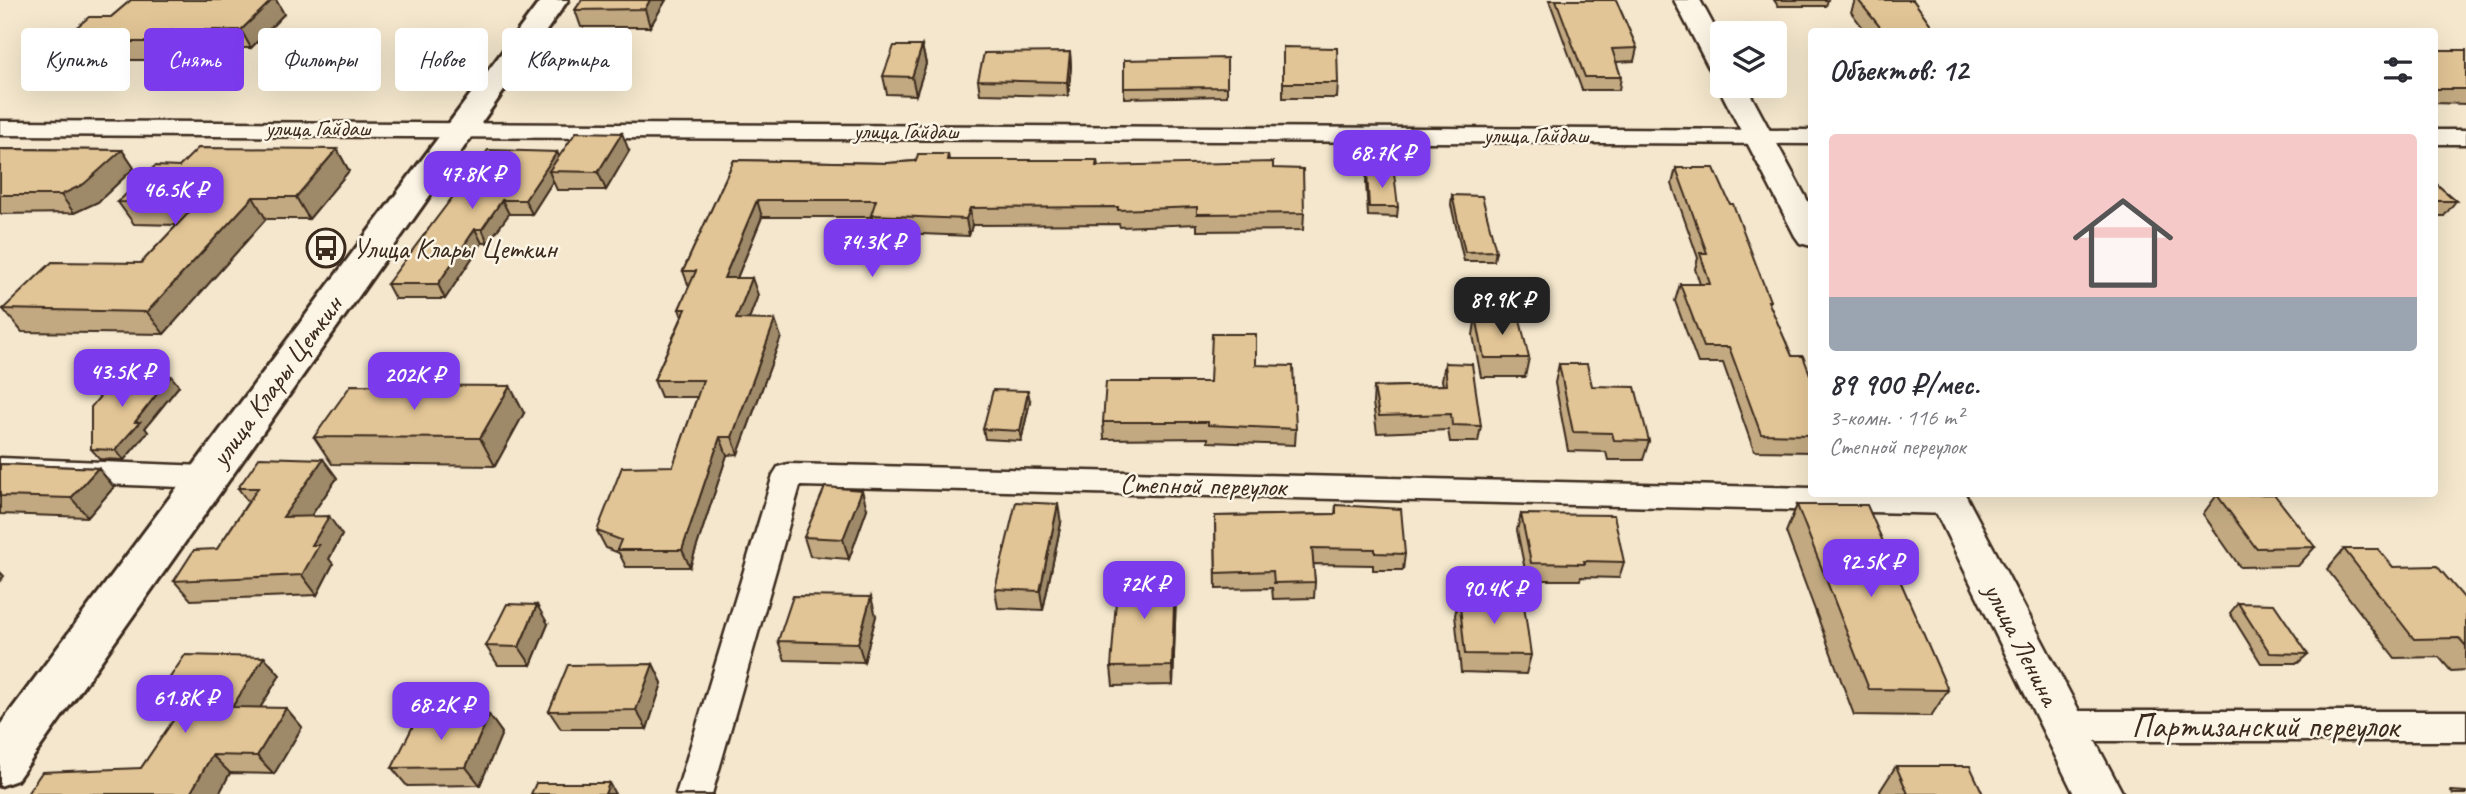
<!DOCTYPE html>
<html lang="ru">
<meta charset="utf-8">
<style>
body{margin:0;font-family:Caveat,sans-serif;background:#f2f2f3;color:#2b2b33;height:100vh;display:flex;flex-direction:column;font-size:26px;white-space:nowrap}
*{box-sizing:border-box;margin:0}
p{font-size:23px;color:#7c7c81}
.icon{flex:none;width:38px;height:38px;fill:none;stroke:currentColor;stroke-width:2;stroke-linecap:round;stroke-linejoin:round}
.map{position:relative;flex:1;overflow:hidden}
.sheet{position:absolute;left:1808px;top:28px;width:630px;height:469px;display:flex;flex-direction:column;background:#fff;border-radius:7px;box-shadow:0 7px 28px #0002}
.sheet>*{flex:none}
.top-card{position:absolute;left:21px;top:28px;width:665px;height:63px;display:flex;gap:14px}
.controls{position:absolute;left:1710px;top:21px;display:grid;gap:14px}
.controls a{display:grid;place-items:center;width:77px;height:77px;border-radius:7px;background:#fff;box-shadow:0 7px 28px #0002;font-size:35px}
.price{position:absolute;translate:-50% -60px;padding:0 16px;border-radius:14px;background:#7c3aed;color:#fff;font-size:23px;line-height:46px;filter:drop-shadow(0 2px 4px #0008)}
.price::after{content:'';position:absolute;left:50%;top:42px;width:21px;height:16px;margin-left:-10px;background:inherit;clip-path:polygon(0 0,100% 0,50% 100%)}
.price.active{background:#222;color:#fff}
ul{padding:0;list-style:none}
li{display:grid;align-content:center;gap:14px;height:371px;padding:0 21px}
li+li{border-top:2px solid #e1e1e2}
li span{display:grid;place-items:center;height:217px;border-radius:7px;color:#555}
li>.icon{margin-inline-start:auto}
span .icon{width:126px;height:126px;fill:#fffc;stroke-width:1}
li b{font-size:30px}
h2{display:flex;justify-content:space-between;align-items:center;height:84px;padding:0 21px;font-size:30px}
.chip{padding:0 24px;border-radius:7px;background:#fff;box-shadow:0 7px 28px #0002;font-size:24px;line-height:63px}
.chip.active{background:#7c3aed;color:#fff}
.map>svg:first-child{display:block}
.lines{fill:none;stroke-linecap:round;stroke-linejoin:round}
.minor-casing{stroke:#3b2a1e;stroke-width:5}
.tertiary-casing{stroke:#3b2a1e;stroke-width:5}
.secondary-casing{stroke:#3b2a1e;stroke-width:6}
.minor{fill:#fcf5e5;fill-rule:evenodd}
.tertiary{fill:#fcf5e5;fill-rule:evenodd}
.secondary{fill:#fcf5e5;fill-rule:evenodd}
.wall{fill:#c2a981;stroke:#3b2a1e;stroke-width:2}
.shaded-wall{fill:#9e8a69;stroke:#3b2a1e;stroke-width:2}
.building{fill:#e2c596;stroke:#3b2a1e;stroke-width:2}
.labels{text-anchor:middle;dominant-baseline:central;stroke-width:5;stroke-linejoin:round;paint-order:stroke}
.far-street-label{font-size:23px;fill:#3b2a1e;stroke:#fcf5e5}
.poi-label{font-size:28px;fill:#3b2a1e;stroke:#fcf5e5;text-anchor:start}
.street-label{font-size:28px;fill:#3b2a1e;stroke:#fcf5e5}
.near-street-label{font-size:33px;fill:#3b2a1e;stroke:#fcf5e5}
</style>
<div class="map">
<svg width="2466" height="794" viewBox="0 0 2466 794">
<rect width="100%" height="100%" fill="#f4e7cd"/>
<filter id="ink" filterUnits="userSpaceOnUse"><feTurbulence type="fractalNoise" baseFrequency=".0143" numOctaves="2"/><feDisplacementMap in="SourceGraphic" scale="14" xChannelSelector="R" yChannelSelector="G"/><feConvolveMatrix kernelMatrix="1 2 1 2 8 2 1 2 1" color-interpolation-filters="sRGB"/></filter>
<g filter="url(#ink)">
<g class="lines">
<defs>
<path id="minor" d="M 0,121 L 1811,130 L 1811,144 L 0,135 Z
M 2434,130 L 2466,130 L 2466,144 L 2434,144 Z
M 0,458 L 205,466 L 216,469 L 220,477 L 216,485 L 205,488 L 0,480 Z
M 788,464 L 1811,488 L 1811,494 L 1957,494 L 1962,495 L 1966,503 L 1962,511 L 1951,514 L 800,486 L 712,794 L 676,794 L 773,475 L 778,467 Z
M 2064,711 L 2466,711 L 2466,741 L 2064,741 L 2052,737 L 2046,726 L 2052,715 Z"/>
<path id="tertiary" d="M 1674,0 L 1700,0 L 1722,41 L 1722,74 L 1712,72 L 1708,66 Z
M 1722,80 L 1722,86 L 1746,86 L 1811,207 L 1811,246 L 1800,243 L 1795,236 L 1718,86 Z
M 1927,494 L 1965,494 L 2123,794 L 2074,794 Z"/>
<path id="secondary" d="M 541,0 L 568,0 L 17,780 L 0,786 L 0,725 Z"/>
</defs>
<use href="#minor" class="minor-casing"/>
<use href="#tertiary" class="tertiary-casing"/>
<use href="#secondary" class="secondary-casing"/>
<use href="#minor" class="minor"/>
<use href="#tertiary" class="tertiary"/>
<use href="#secondary" class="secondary"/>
</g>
<path class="wall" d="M 131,0 L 276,0 L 284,14 L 251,48 L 182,48 L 169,60 L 116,60 L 109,66 L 62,66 L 50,49 L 111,17 Z
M 582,0 L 666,0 L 650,27 L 581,27 L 575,10 Z
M 1549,0 L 1616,0 L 1637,48 L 1634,61 L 1616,62 L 1621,77 L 1619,90 L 1582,90 Z
M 1774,0 L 1828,0 L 1826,6 L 1778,6 Z
M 1855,0 L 1913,0 L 1936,32 L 1866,32 L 1851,12 Z
M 922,46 L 926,64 L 916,95 L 887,94 L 883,76 Z
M 1283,47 L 1338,83 L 1337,98 L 1283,98 Z
M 2434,50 L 2466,50 L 2466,104 L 2434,103 Z
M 1070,52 L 1071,67 L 1068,96 L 980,94 L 978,80 Z
M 1227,58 L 1227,96 L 1124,98 L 1124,88 Z
M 0,149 L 122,150 L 134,168 L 98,202 L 74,213 L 0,214 Z
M 337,149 L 349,171 L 309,219 L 266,219 L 164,334 L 22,332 L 3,309 L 141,263 L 177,225 L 134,224 L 118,202 L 179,167 Z
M 629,151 L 606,190 L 557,190 L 553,181 L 532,214 L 509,214 L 488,243 L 482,243 L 445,299 L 395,299 L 387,284 L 557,152 L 559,157 Z
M 948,154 L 949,160 L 1097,160 L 1098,166 L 1273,168 L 1304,213 L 1303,230 L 1197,231 L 1197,224 L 1120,227 L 1119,224 L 972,225 L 969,236 L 875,232 L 872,217 L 762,217 L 737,278 L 758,295 L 749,319 L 781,337 L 738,454 L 727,455 L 690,567 L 626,567 L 619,553 L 606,548 L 597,531 L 673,466 L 697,397 L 661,397 L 654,380 L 682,317 L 679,309 L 689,287 L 683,271 L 734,160 L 887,163 L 916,161 Z
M 1676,168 L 1770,301 L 1769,304 L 1792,356 L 1811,377 L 1811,452 L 1754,451 L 1723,363 L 1698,363 L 1675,301 L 1680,284 L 1700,284 L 1695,269 L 1698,258 L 1672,184 Z
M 1367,172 L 1398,207 L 1397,217 L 1368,216 L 1366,182 Z
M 2434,182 L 2456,201 L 2444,216 L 2434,216 Z
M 1452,195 L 1496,251 L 1494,261 L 1464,261 L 1451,205 Z
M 1476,316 L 1529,358 L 1525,377 L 1481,377 L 1473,335 Z
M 1445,363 L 1481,426 L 1478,442 L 1450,442 L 1448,430 L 1377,433 L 1373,403 L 1374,387 L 1443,385 L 1442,380 Z
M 1559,364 L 1592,386 L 1649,441 L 1643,460 L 1608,460 L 1606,452 L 1568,451 L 1555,383 Z
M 1256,365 L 1296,429 L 1295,445 L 1208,442 L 1208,438 L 1104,439 L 1103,422 Z
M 179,386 L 145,428 L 148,432 L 124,460 L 100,459 L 91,449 Z
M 1030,401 L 1021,441 L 985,439 L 983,429 Z
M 524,413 L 495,466 L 332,464 L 314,437 Z
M 323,459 L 337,478 L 311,516 L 342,535 L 329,559 L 333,564 L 317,595 L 191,600 L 174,581 L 217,549 L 248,502 L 238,488 Z
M 0,464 L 98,468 L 114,487 L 88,517 L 0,514 Z
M 2217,495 L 2315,547 L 2298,566 L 2240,567 L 2203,514 Z
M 1336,505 L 1405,554 L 1403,570 L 1373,570 L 1373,565 L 1313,564 L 1315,582 L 1314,598 L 1273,599 L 1272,588 L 1216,589 L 1215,516 L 1335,514 Z
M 1797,505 L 1948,690 L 1931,716 L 1854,715 L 1786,532 Z
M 867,509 L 849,559 L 810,556 L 804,537 Z
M 1521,514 L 1624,562 L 1619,578 L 1581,577 L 1580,580 L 1527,580 L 1517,530 Z
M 1061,523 L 1043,610 L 998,608 L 995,589 Z
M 2344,549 L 2393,567 L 2466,600 L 2466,670 L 2451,671 L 2439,657 L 2395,658 L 2327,569 Z
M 1175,574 L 1176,593 L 1173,685 L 1113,686 L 1111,667 Z
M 1459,596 L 1531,655 L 1526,674 L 1461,672 L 1455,615 Z
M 2238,603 L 2308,654 L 2298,663 L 2261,663 L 2230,613 Z
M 876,616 L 864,662 L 785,660 L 778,641 Z
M 548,624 L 531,665 L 498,665 L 486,646 Z
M 264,657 L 280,675 L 260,708 L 286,708 L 302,727 L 274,774 L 230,773 L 219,794 L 27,794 L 141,768 L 187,700 L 185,700 L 167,682 Z
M 653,664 L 662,683 L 647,729 L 561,729 L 549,711 Z
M 489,715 L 502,733 L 480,785 L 407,786 L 392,768 Z
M 1896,766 L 1983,794 L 1881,794 L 1880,791 Z"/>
<path class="shaded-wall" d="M 272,0 L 276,0 L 284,14 L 251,48 L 241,30 Z
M 650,0 L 666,0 L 650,27 L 645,9 Z
M 172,30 L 182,48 L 169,60 L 158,42 Z
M 105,42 L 116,60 L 109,66 L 97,48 Z
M 922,46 L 926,64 L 916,95 L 912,77 Z
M 1070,52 L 1071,67 L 1068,96 L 1067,82 Z
M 622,133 L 629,151 L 606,190 L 598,172 Z
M 337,149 L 349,171 L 309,219 L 296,197 Z
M 122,150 L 134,168 L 98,202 L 74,213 L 61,195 Z
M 557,152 L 563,166 L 549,171 L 553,181 L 532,214 L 525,200 Z
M 253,197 L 266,219 L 164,334 L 147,312 Z
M 502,200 L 509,214 L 488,243 L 482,229 Z
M 757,200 L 762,217 L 730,295 L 724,278 Z
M 970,208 L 972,225 L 969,236 L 966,219 Z
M 475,229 L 482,243 L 445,299 L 438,284 Z
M 752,278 L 758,295 L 742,337 L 736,319 Z
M 775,320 L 781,337 L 738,454 L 732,437 Z
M 171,376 L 179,386 L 145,428 L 148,432 L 124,460 L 115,450 L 135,422 Z
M 510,386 L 524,413 L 495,466 L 480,438 Z
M 1028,391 L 1030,401 L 1021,441 L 1020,431 Z
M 720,437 L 727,455 L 690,567 L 682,550 Z
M 323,459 L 337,478 L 297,536 L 283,517 Z
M 98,468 L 114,487 L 88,517 L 71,498 Z
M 862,490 L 867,509 L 849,559 L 843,539 Z
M 1058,504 L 1061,523 L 1043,610 L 1040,591 Z
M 329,516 L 342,535 L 329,559 L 333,564 L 317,595 L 302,575 L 312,545 Z
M 0,572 L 4,576 L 0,581 Z
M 1175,574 L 1176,593 L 1173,685 L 1172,666 Z
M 871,597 L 876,616 L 864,662 L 858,643 Z
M 537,605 L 548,624 L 531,665 L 519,647 Z
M 264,657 L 280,675 L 249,726 L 232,707 Z
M 653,664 L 662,683 L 647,729 L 636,710 Z
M 286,708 L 302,727 L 274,774 L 257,756 Z
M 489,715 L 502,733 L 480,785 L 466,767 Z
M 212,755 L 230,773 L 219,794 L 190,794 Z
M 609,783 L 615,794 L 605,794 Z"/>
<path class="building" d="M 131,0 L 272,0 L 241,30 L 172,30 L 158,42 L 105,42 L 97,48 L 50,49 L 89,17 L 111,17 Z
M 582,0 L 650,0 L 645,9 L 575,10 Z
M 1556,0 L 1616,0 L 1637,48 L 1612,49 L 1621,77 L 1585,77 Z
M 1858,0 L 1913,0 L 1936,32 L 1884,32 Z
M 894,46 L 922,46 L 912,77 L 883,76 Z
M 1283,47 L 1337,48 L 1338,83 L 1283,83 Z
M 2434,50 L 2466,50 L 2466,89 L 2434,89 Z
M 1070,52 L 1067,82 L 978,80 L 984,53 Z
M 1227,58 L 1227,87 L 1124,88 L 1124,60 Z
M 576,132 L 622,133 L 598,172 L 549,171 Z
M 198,148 L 337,149 L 296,197 L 253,197 L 147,312 L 3,309 L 52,262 L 141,263 L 198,203 L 118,202 L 155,166 L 179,167 Z
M 0,149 L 122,150 L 84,184 L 61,195 L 0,195 Z
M 488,150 L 557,152 L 525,200 L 502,200 L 482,229 L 475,229 L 438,284 L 387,284 Z
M 918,154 L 948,154 L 947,160 L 1097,160 L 1096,166 L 1273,162 L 1273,168 L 1303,169 L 1304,213 L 1197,214 L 1197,207 L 1118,210 L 1118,207 L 970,208 L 966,219 L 871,215 L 876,200 L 757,200 L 724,278 L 752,278 L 736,319 L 775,320 L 732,437 L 720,437 L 682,550 L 617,550 L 621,540 L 597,531 L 622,467 L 673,466 L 703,380 L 654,380 L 686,309 L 679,309 L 696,271 L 683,271 L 734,160 L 887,163 L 916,161 Z
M 1676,168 L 1714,168 L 1730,204 L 1733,204 L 1770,301 L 1768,301 L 1792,356 L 1803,356 L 1811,377 L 1811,435 L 1761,434 L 1729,347 L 1704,347 L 1680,284 L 1710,284 L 1700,253 L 1707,253 Z
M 1367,172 L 1394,173 L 1398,207 L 1369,207 Z
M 2434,182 L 2456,201 L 2434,201 Z
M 1452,195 L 1482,196 L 1496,251 L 1465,252 Z
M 1476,316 L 1519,316 L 1529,358 L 1484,358 Z
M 1212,334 L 1256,334 L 1256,365 L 1293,366 L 1296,429 L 1208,425 L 1208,422 L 1103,422 L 1106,382 L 1210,382 Z
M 1445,363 L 1472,364 L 1481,426 L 1452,425 L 1451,414 L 1379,416 L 1374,387 L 1447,385 Z
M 1559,364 L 1587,364 L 1592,386 L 1635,387 L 1649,441 L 1614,440 L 1612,433 L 1573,432 Z
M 117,376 L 171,376 L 135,422 L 140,422 L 115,450 L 91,449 L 91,407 Z
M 351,385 L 510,386 L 480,438 L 314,437 Z
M 993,390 L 1028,391 L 1020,431 L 983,429 Z
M 260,457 L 323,459 L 283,517 L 329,516 L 312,545 L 319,545 L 302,575 L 174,581 L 194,550 L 217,549 L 258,488 L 238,488 Z
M 0,464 L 98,468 L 71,498 L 0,496 Z
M 825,487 L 862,490 L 843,539 L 804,537 Z
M 2274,494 L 2315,547 L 2256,548 L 2217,495 Z
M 1016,502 L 1058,504 L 1040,591 L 995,589 Z
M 1336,505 L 1401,509 L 1405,554 L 1375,553 L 1375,549 L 1312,548 L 1315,582 L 1274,583 L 1273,571 L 1216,573 L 1215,516 L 1336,514 Z
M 1797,505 L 1867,505 L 1948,690 L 1869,689 Z
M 1521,514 L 1614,515 L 1624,562 L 1584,561 L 1585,564 L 1531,563 Z
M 2344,549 L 2378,549 L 2393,567 L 2437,566 L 2466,600 L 2466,646 L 2459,638 L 2414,639 Z
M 1118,574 L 1175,574 L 1172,666 L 1111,667 Z
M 793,596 L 871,597 L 858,643 L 778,641 Z
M 1459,596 L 1523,598 L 1531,655 L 1465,654 Z
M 2238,603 L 2274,604 L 2308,654 L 2270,653 Z
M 507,604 L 537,605 L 519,647 L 486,646 Z
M 185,655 L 264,657 L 232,707 L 286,708 L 257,756 L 212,755 L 190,794 L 27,794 L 42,772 L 141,768 L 199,682 L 167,682 Z
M 653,664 L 636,710 L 549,711 L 568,665 Z
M 489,715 L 466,767 L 392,768 L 418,716 Z
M 1896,766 L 1970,766 L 1983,794 L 1908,794 Z
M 536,783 L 609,783 L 605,794 L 531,794 Z
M 2451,791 L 2466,792 L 2466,794 L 2453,794 Z"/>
</g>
<defs>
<symbol id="bus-ring" viewBox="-11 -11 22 22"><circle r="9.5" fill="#fcf5e5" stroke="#3b2a1e" stroke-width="1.5"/><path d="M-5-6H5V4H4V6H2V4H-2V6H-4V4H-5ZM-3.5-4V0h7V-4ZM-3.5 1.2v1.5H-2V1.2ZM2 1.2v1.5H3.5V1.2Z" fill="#3b2a1e"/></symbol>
</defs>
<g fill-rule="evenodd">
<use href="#bus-ring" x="304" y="226" width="44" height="44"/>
</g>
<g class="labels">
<g class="far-street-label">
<text x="318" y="128">улица Гайдаш</text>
<text x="906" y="131">улица Гайдаш</text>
<text x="1536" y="135">улица Гайдаш</text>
</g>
<g class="poi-label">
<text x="353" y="248">Улица Клары Цеткин</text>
</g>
<g class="street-label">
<text transform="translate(276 381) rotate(-54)">улица Клары Цеткин</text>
<text transform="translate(1203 485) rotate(1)">Степной переулок</text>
<text transform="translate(2022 644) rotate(63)">улица Ленина</text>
</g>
<g class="near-street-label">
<text x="2265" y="726">Партизанский переулок</text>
</g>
</g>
</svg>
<div class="controls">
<a><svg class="icon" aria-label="layers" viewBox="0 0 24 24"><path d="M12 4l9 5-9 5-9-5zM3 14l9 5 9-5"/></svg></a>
</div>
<b class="price" style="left:1382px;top:190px">68.7K ₽</b>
<b class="price" style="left:472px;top:211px">47.8K ₽</b>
<b class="price" style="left:175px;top:227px">46.5K ₽</b>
<b class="price" style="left:872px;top:279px">74.3K ₽</b>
<b class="price active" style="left:1502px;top:337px">89.9K ₽</b>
<b class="price" style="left:122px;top:409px">43.5K ₽</b>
<b class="price" style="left:414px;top:412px">202K ₽</b>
<b class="price" style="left:1871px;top:599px">92.5K ₽</b>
<b class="price" style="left:1144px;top:621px">72K ₽</b>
<b class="price" style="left:1494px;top:626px">90.4K ₽</b>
<b class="price" style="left:185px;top:735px">61.8K ₽</b>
<b class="price" style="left:441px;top:742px">68.2K ₽</b>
<div class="top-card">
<a class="chip">Купить</a>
<a class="chip active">Снять</a>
<a class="chip">Фильтры</a>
<a class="chip">Новое</a>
<a class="chip">Квартира</a>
</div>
<section class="sheet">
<h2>Объектов: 12<svg class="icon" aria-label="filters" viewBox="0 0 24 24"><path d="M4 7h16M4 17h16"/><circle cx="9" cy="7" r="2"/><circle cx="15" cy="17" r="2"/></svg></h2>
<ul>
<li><span style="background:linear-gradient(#f6c9c9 75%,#9aa5b1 0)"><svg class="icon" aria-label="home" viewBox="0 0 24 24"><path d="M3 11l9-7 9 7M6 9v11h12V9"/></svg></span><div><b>89 900 ₽/мес.</b><p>3-комн. · 116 m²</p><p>Степной переулок</p></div></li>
</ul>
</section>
</div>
